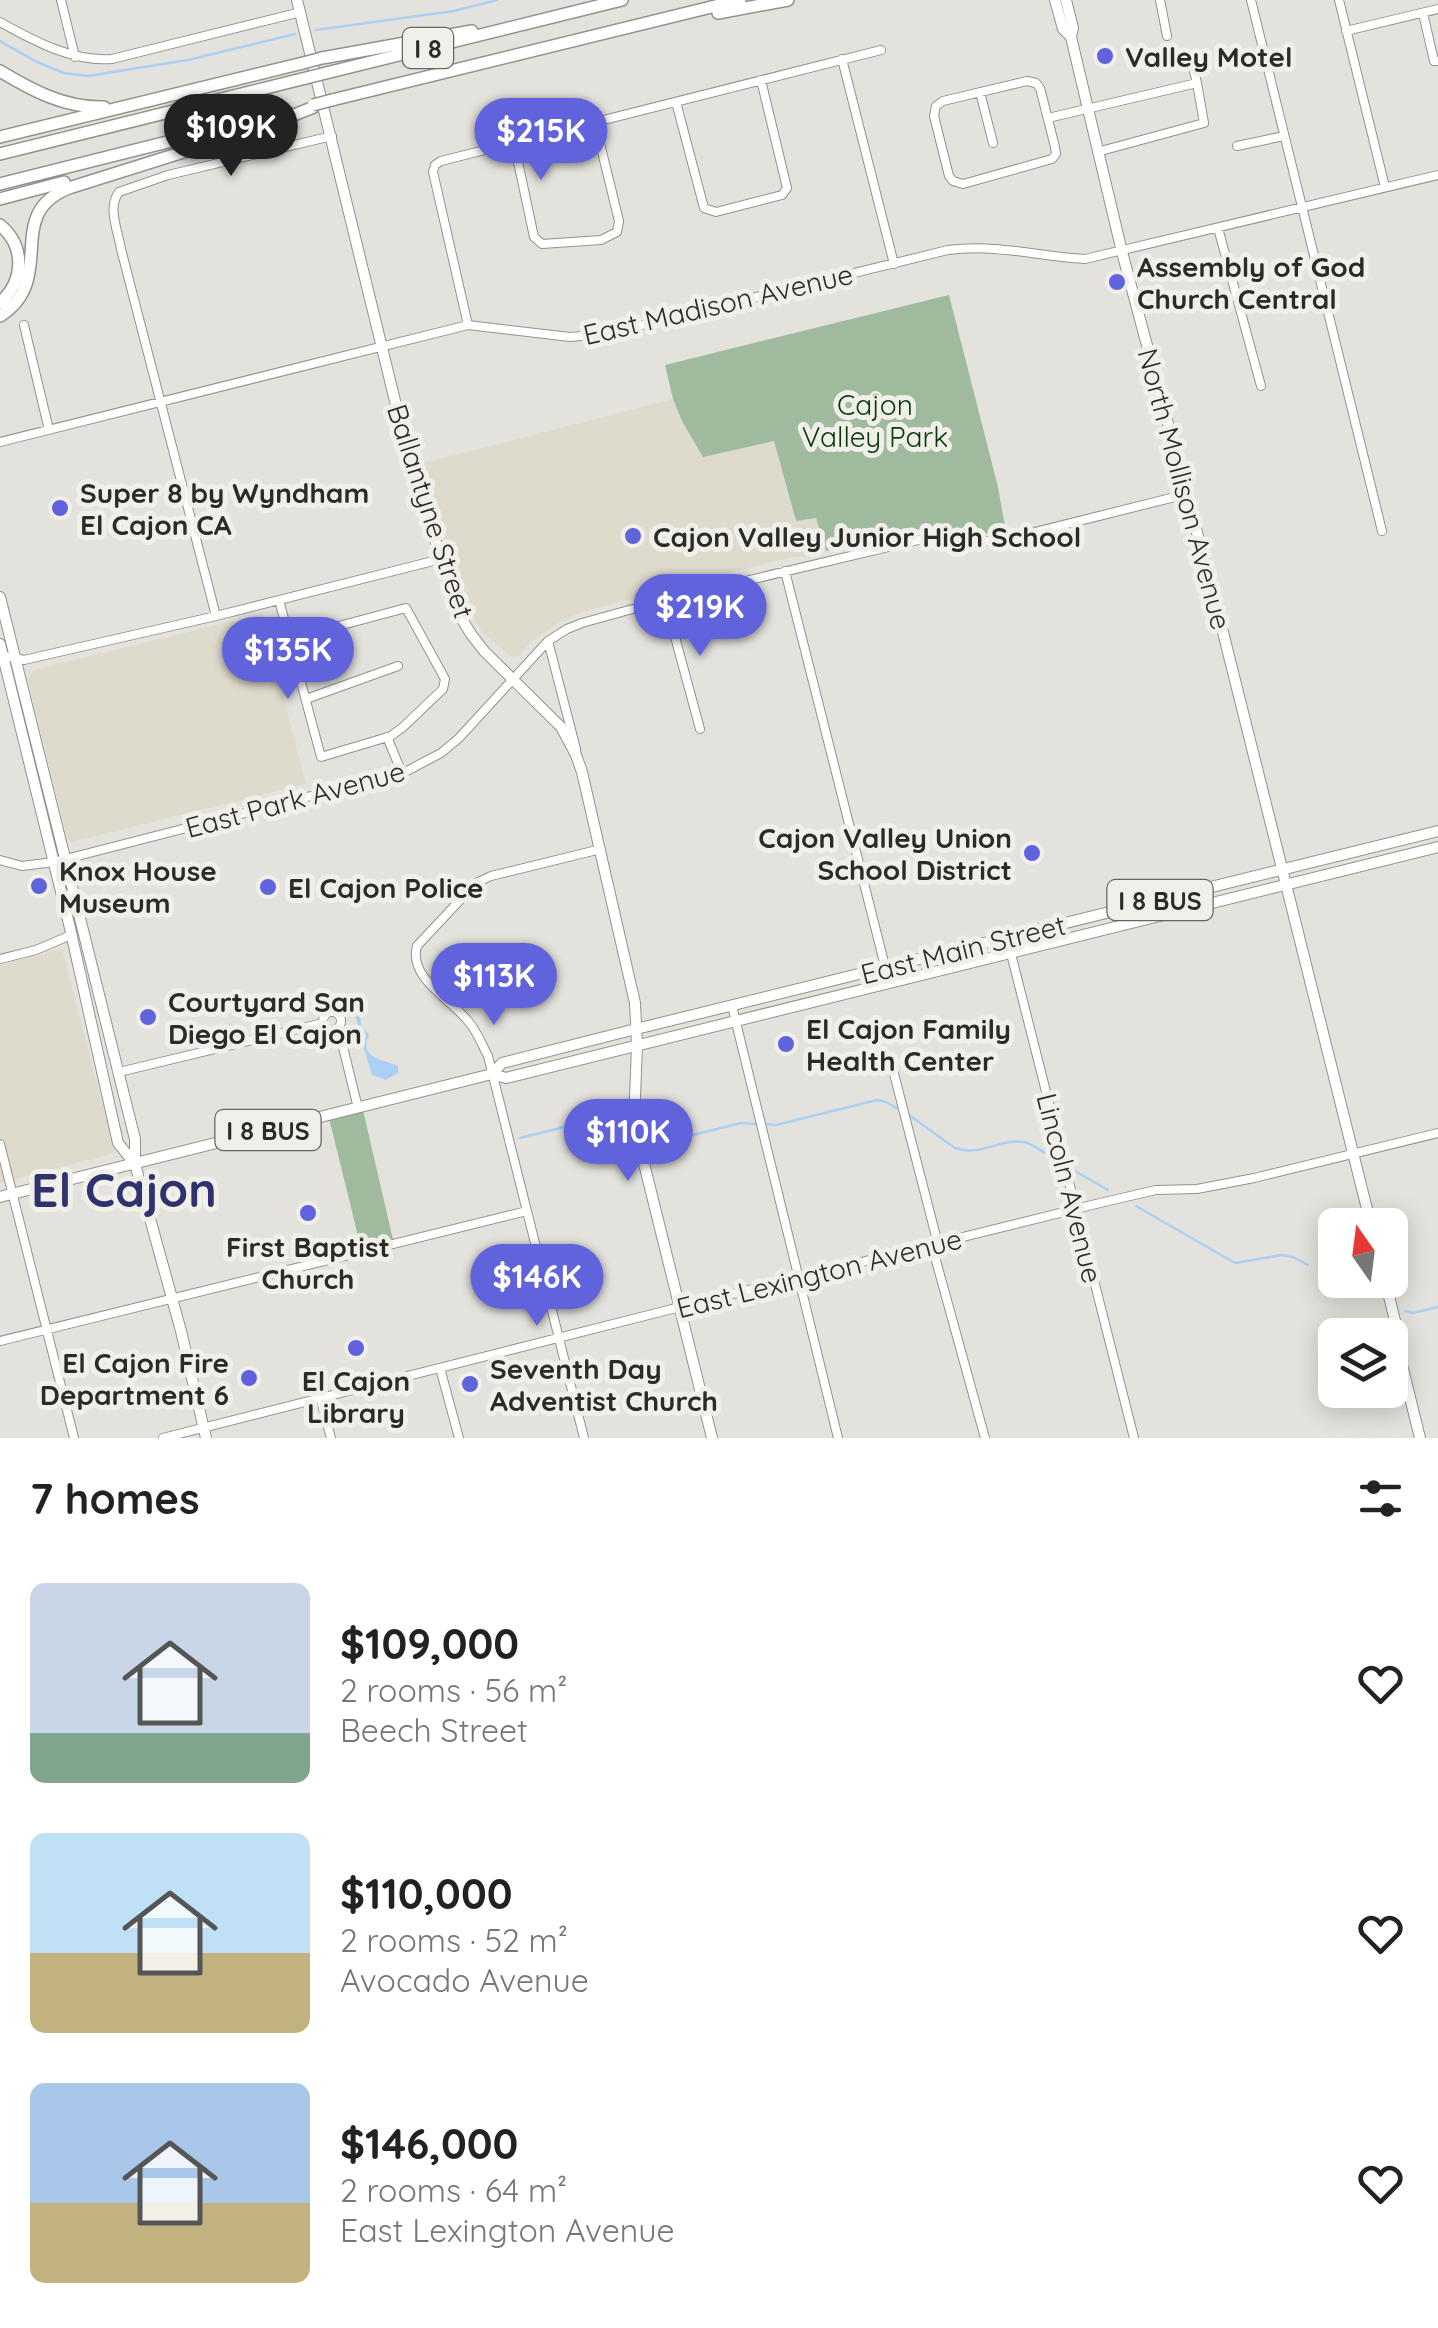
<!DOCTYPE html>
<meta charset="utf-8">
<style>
body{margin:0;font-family:Quicksand,sans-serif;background:#f6f6f6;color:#222;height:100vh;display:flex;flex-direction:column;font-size:38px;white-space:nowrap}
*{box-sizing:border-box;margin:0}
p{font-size:32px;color:#767676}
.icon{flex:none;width:55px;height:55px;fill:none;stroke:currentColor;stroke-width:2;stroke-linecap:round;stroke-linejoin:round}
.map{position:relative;height:1438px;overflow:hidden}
.sheet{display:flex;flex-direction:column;background:#fff;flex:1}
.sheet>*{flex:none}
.needle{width:65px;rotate:346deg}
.fabs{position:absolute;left:1318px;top:1208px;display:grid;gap:20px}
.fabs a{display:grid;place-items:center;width:90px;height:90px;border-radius:15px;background:#fff;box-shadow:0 5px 25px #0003;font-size:50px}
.price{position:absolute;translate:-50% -85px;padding:0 22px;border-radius:35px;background:#6063dc;color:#fff;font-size:32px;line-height:65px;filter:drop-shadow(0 2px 5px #0008)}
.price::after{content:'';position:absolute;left:50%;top:60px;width:30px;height:22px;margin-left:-15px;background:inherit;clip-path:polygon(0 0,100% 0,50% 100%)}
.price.current{background:#222;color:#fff}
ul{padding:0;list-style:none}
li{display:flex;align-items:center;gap:30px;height:250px;padding:0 30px}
li span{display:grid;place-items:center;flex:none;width:280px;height:200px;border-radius:15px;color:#555}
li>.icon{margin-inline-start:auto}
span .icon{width:120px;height:120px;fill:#fffc;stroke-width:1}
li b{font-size:42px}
h2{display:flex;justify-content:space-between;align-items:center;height:120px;padding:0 30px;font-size:42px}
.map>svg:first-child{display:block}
.built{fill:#dedacc}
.green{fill:#a0ba9e}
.water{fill:#abd0f4}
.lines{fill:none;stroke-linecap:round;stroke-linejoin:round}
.stream{stroke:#abd0f4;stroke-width:2.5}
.minor-casing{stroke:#93928c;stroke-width:10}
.major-casing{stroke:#93928c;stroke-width:12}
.highway-casing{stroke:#93928c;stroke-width:14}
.minor{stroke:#fff;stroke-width:8}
.major{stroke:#fff;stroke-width:10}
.highway{stroke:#fff;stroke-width:11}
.highway-bridge-casing{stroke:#93928c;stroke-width:14;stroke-linecap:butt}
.highway-bridge{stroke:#fff;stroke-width:11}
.poi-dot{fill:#6063dc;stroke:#f1efe9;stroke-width:4}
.labels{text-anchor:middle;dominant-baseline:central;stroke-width:10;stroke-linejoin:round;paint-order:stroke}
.shield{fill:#f1efe9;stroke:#666662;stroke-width:2.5}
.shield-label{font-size:25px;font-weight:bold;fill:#2b2b28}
.poi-label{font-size:28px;font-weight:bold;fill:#2b2b28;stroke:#f1efe9;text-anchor:start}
.street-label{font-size:28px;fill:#2b2b28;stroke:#f1efe9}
.park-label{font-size:28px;fill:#063a07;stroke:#f1efe9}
.town-label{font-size:48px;font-weight:bold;fill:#30326d;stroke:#f1efe9}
</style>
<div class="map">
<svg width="1438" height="1438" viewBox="0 0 1438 1438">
<rect width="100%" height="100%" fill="#e4e2dc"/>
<path class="built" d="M 673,399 L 682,421 L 774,441 L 795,521 L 816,518 L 826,551 L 816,556 L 794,557 L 771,562 L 582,612 L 563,620 L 530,643 L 518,656 L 511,657 L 481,631 L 469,609 L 432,500 L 424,463 Z
M 262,614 L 306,784 L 71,842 L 67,838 L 28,680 L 33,670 Z
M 62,949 L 115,1153 L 0,1183 L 0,965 Z"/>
<path class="green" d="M 949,295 L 998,487 L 1006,532 L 984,534 L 929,527 L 826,551 L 816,518 L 796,521 L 774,441 L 703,457 L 682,421 L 673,399 L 665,365 Z
M 363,1110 L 394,1244 L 362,1252 L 329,1118 Z"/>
<path class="water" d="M 357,1002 L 359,1004 L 361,1025 L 369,1035 C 358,1059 384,1059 398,1066 L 398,1073 L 386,1080 L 372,1075 L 363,1045 L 366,1035 L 358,1028 L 354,1006 Z"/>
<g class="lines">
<path class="stream" d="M 316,30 L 454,11 L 497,0
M 0,41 L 37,62 L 64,73 L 88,76 L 188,60 L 295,34
M 909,1115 L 955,1148 C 982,1157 1000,1138 1024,1142 C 1032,1144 1040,1150 1047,1154
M 766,1124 L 776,1125 L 877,1100 L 886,1102 L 902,1111
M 641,1134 L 654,1143 L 661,1143 L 741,1123 L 758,1124
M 520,1138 L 605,1117 L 616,1117 L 630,1127
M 1075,1171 L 1108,1190
M 1136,1206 L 1235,1263 L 1282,1255 L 1293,1257 L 1308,1265
M 1405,1311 L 1413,1313 L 1438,1307"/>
<defs>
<path id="minor" d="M 61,0 L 75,57
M 1160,0 L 1167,36
M 1251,0 L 1382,531
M 1339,0 L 1385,187
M 1423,13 L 1434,61 L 1438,61
M 0,22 C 34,41 73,62 112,59 L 301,12
M 1346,31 L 1438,9
M 842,59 L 894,264
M 1191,60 L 1197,83
M 1027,81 L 1036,83 L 1040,88 L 1055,147 L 1056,154 L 1052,159 L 963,184 L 953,181 L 949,176 L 934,116 L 936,106 L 943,101 Z
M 980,92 L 993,143
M 676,102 L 704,208 L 716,212 L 782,195 L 787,188 L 761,80
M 1048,118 L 1197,83 L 1204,123 L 1097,152
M 514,143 L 534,237 L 542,244 L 601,240 L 617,232 L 619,221 L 595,123
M 1237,146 L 1284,136
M 1218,228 L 1261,386
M 24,325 L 49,430
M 468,325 L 433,172 L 435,165 L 441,161 L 881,50
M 0,442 L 468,325 L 570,337 L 606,334 L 948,250 C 998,244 1036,256 1085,259 L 1438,175
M 785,571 L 889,982
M 279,600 L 321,757 L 391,736 L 403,727 L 443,689 L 445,679 L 406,608 L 290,639
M 665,600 L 700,729
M 216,616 L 121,249 C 118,231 107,207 119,192 L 168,175 L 332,136
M 548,641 L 576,749
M 0,655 L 24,660 L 216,616 L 441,559
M 306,699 L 398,666
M 387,737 L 402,773
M 0,860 L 22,866 L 54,862 L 405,772 L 441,753 L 459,738 L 548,641 L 567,629 L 582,623 L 665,600 L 918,540 C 948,539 973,543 1003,540 L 1187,494
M 1007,938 L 1134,1438
M 0,959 L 36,950 L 71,935
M 732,1006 L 838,1438
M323 1021a9 9 0 1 1 18 0a9 9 0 1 1-18 0Z
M 336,1029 L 342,1043 L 358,1108
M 893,1070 L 938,1244
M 119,1072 L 323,1023
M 0,1144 L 74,1438
M 932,1246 L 985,1438
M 0,1341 L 527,1211
M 440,1368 L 459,1438
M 320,1397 L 331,1438
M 163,1438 L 680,1307 L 1100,1203 L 1156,1190 L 1197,1189 L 1254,1178 L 1438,1133
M 584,1438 L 488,1056 C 482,1045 477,1031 468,1021 C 451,999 408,978 417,946 L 476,883 L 491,876 L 601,849"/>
<path id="major" d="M 297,0 L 407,450 L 458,613 L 471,634 L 484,651 L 561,727 L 576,755 L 582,772 L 635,1003 L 637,1045 L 634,1123 L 712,1438
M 1055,0 L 1063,29 L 1071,37
M 1066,0 L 1073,28 L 1071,37 L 1122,252 L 1214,596 L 1371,1225
M 0,597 L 129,1115 L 135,1139 L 135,1164 L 181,1331 L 206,1438
M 0,644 L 70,928 L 118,1143 L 134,1163
M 492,1074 L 502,1063 L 620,1033 L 1438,831
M 0,1197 L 492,1074 L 506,1078 L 1438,847
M 1385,1280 L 1400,1341 L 1402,1365 L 1420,1438"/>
<path id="highway" d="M 718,13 L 788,0
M 322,58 L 472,31
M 0,71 C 33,91 65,108 104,107
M 326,73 L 622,0
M 332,100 L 740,0
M 0,137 L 303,63
M 0,154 L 306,78
M 0,184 L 287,112
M 0,199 L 64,182
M 0,225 C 26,247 24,281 0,303
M 0,316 C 60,278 0,212 72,187 L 266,126 L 314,107"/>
</defs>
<use href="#minor" class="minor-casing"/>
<use href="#major" class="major-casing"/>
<use href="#highway" class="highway-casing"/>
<use href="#minor" class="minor"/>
<use href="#major" class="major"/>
<use href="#highway" class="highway"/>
<defs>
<path id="highway-bridge" d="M 303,63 L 322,58
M 306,78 L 326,73
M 313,105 L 332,100"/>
</defs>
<use href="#highway-bridge" class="highway-bridge-casing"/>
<use href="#highway-bridge" class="highway-bridge"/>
</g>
<g class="poi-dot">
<circle cx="1105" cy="56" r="10"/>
<circle cx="1117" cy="282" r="10"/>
<circle cx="60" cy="508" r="10"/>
<circle cx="633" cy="536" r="10"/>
<circle cx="1032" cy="853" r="10"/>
<circle cx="39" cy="886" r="10"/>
<circle cx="268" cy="887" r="10"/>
<circle cx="148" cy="1017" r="10"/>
<circle cx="786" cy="1044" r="10"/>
<circle cx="308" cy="1213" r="10"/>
<circle cx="356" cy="1348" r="10"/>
<circle cx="249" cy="1378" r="10"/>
<circle cx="470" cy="1384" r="10"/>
</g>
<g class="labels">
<g class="shield">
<rect x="403" y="28" width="50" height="40" rx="8"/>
<rect x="1107.5" y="880" width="105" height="40" rx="8"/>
<rect x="215.5" y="1110" width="105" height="40" rx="8"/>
</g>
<g class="shield-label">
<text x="428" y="48">I 8</text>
<text x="1160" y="900">I 8 BUS</text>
<text x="268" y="1130">I 8 BUS</text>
</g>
<g class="poi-label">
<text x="1125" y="56">Valley Motel</text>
<text x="1137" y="266">Assembly of God<tspan x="1137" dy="32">Church Central</tspan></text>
<text x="80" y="492">Super 8 by Wyndham<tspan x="80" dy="32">El Cajon CA</tspan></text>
<text x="653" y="536">Cajon Valley Junior High School</text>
<text x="1012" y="837" text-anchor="end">Cajon Valley Union<tspan x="1012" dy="32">School District</tspan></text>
<text x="59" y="870">Knox House<tspan x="59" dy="32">Museum</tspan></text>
<text x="288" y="887">El Cajon Police</text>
<text x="168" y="1001">Courtyard San<tspan x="168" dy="32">Diego El Cajon</tspan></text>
<text x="806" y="1028">El Cajon Family<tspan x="806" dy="32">Health Center</tspan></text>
<text x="308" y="1246" text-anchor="middle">First Baptist<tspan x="308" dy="32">Church</tspan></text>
<text x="229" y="1362" text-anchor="end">El Cajon Fire<tspan x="229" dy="32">Department 6</tspan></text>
<text x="490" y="1368">Seventh Day<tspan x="490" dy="32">Adventist Church</tspan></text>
<text x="356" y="1380" text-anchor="middle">El Cajon<tspan x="356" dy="32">Library</tspan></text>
</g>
<g class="street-label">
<text transform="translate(718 304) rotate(-13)">East Madison Avenue</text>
<text transform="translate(1185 489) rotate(75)">North Mollison Avenue</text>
<text transform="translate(431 511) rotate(72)">Ballantyne Street</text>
<text transform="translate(295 799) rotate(-15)">East Park Avenue</text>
<text transform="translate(963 949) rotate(-14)">East Main Street</text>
<text transform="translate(1070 1188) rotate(76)">Lincoln Avenue</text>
<text transform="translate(819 1273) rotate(-14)">East Lexington Avenue</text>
</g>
<g class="park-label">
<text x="875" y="404">Cajon<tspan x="875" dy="32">Valley Park</tspan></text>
</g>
<g class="town-label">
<text x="124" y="1189">El Cajon</text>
</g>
</g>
</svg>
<div class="fabs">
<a><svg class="needle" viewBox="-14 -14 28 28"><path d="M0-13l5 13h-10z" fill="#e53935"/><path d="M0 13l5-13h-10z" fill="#767676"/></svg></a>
<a><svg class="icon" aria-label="layers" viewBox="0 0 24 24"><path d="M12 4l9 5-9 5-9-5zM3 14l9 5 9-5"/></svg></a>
</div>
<b class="price current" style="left:231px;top:179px">$109K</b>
<b class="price" style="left:541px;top:183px">$215K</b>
<b class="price" style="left:700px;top:659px">$219K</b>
<b class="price" style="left:288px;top:702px">$135K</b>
<b class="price" style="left:494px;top:1028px">$113K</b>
<b class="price" style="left:628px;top:1184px">$110K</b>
<b class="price" style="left:537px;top:1329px">$146K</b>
</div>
<section class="sheet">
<h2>7 homes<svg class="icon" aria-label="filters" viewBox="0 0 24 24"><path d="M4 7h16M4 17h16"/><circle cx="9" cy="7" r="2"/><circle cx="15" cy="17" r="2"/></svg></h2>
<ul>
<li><span style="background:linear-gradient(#c9d6e8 75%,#7fa58c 0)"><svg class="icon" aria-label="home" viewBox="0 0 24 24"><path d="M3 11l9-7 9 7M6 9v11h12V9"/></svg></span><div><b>$109,000</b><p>2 rooms · 56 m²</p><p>Beech Street</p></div><svg class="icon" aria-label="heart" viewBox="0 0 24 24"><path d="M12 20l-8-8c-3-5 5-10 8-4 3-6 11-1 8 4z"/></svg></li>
<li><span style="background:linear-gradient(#bfe0f5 60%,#c2b280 0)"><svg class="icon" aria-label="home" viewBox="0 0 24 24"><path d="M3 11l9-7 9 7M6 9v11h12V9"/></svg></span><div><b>$110,000</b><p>2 rooms · 52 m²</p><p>Avocado Avenue</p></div><svg class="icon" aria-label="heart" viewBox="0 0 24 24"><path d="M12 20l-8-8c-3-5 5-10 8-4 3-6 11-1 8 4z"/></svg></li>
<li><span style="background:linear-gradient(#a9c7e8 60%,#c2b280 0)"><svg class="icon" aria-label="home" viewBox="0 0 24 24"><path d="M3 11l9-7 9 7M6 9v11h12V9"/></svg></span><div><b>$146,000</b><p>2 rooms · 64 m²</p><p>East Lexington Avenue</p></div><svg class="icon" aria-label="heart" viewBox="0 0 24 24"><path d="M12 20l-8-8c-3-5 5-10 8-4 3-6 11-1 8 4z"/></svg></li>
</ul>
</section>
